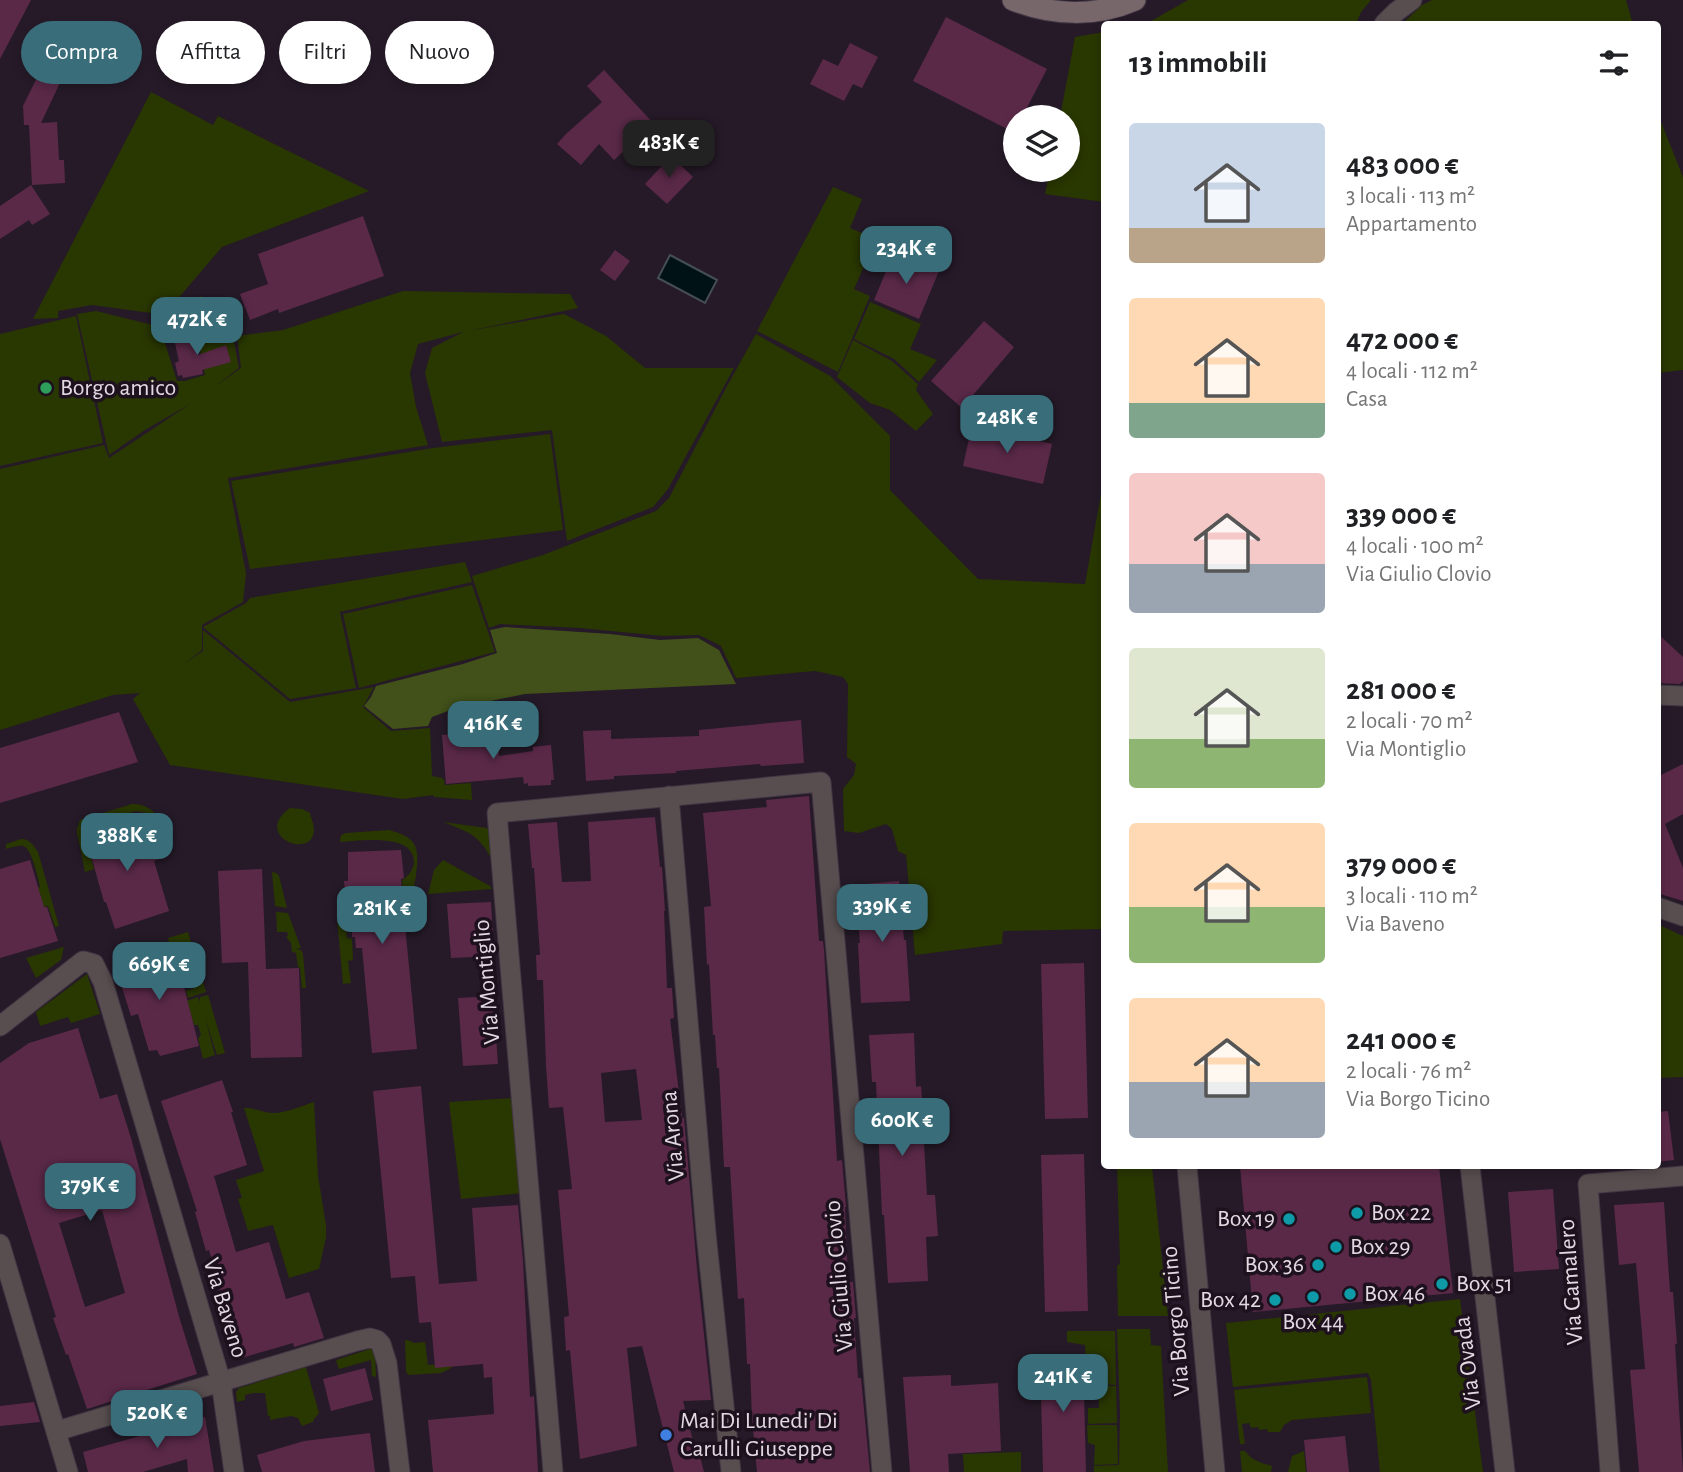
<!DOCTYPE html>
<html lang="it">
<meta charset="utf-8">
<style>
body{margin:0;font-family:"Alegreya Sans",sans-serif;background:#f6f6f6;color:#202124;height:100vh;display:flex;flex-direction:column;font-size:26px;white-space:nowrap}
*{box-sizing:border-box;margin:0}
p{font-size:23px;color:#757577}
.icon{flex:none;width:38px;height:38px;fill:none;stroke:currentColor;stroke-width:2;stroke-linecap:round;stroke-linejoin:round}
.map{position:relative;flex:1;overflow:hidden}
.details{position:absolute;left:1101px;top:21px;width:560px;height:1148px;display:flex;flex-direction:column;background:#fff;border-radius:7px;box-shadow:0 4px 10px #0003}
.details>*{flex:none}
.top-card{position:absolute;left:21px;top:21px;width:665px;height:63px;display:flex;gap:14px}
.tools{position:absolute;left:1003px;top:105px;display:grid;gap:14px}
.tools a{display:grid;place-items:center;width:77px;height:77px;border-radius:50%;background:#fff;box-shadow:0 4px 10px #0003;font-size:35px}
.price{position:absolute;translate:-50% -60px;padding:0 16px;border-radius:14px;background:#396d7a;color:#fff;font-size:23px;line-height:46px;filter:drop-shadow(0 2px 4px #0008)}
.price::after{content:'';position:absolute;left:50%;top:42px;width:21px;height:16px;margin-left:-10px;background:inherit;clip-path:polygon(0 0,100% 0,50% 100%)}
.price.selected{background:#222;color:#fff}
ul{padding:0;list-style:none}
li{display:flex;align-items:center;gap:21px;height:175px;padding:0 28px}
li span{display:grid;place-items:center;flex:none;width:196px;height:140px;border-radius:7px;color:#555}
li>.icon{margin-inline-start:auto}
span .icon{width:84px;height:84px;fill:#fffc;stroke-width:1}
li b{font-size:30px}
h2{display:flex;justify-content:space-between;align-items:center;height:84px;padding:0 28px;font-size:30px}
.chip{padding:0 24px;border-radius:32px;background:#fff;box-shadow:0 4px 10px #0003;font-size:24px;line-height:63px}
.chip.selected{background:#396d7a;color:#fff}
.map>svg:first-child{display:block}
.green{fill:#293700}
.forest{fill:#415119}
.water{fill:#001215;stroke:#444e53;stroke-width:2}
.building{fill:#5a2948;fill-rule:evenodd}
.lines{fill:none;stroke-linecap:round;stroke-linejoin:round}
.minor-casing{stroke:#403542;stroke-width:21}
.secondary-casing{stroke:#403542;stroke-width:23}
.minor{stroke:#584e50;stroke-width:19}
.secondary{stroke:#77676b;stroke-width:21}
.leisure-dot{fill:#2e9e5b;stroke:#1d111e;stroke-width:2.5}
.culture-dot{fill:#0f9aa8;stroke:#1d111e;stroke-width:2.5}
.shop-dot{fill:#3f7fe0;stroke:#1d111e;stroke-width:2.5}
.labels{text-anchor:middle;dominant-baseline:central;stroke-width:7;stroke-linejoin:round;paint-order:stroke}
.poi-label{font-size:24px;fill:#e2d9e3;stroke:#1d111e;text-anchor:start}
.street-label{font-size:24px;fill:#e2d9e3;stroke:#1d111e}
</style>
<div class="map">
<svg width="1683" height="1472" viewBox="0 0 1683 1472">
<rect width="100%" height="100%" fill="#261a28"/>
<path class="green" d="M 1188,0 L 1371,0 L 1361,12 L 1356,24 L 1146,24 Z
M 1432,0 L 1626,0 L 1633,24 L 1402,24 L 1422,5 Z
M 1104,32 L 1104,202 L 1045,194 L 1050,170 L 1068,170 L 1068,117 L 1060,117 L 1075,37 Z
M 151,92 L 213,125 L 218,116 L 369,191 L 222,247 L 169,309 L 159,314 L 92,305 L 58,311 L 58,318 L 33,319 Z
M 1657,112 L 1683,177 L 1683,370 L 1657,373 Z
M 833,187 L 862,199 L 850,228 L 876,239 L 854,289 L 870,296 L 838,372 L 757,331 Z
M 403,291 L 570,294 L 578,308 L 468,331 L 564,314 L 606,336 L 645,368 L 734,368 L 668,489 L 653,507 L 567,541 L 552,430 L 442,442 L 425,373 L 432,348 L 463,332 L 418,344 L 410,373 L 416,407 L 428,445 L 228,478 L 246,573 L 243,602 L 202,625 L 202,650 L 185,663 L 203,651 L 203,630 L 290,702 L 374,687 L 363,707 L 391,731 L 430,728 L 432,776 L 442,778 L 444,780 L 445,785 L 471,783 L 472,800 L 434,797 L 433,795 L 403,799 L 170,765 L 133,699 L 140,693 L 113,695 L 0,730 L 0,469 L 104,445 L 109,458 L 190,404 L 145,430 L 109,455 L 77,314 L 96,311 L 153,325 L 163,337 L 177,381 L 185,381 L 205,375 L 198,340 L 206,338 L 199,323 L 200,296 L 211,300 C 216,311 221,320 231,326 L 239,368 L 213,388 L 241,368 L 237,336 L 283,330 Z
M 870,302 L 921,324 L 910,349 L 937,360 L 919,382 L 894,359 L 854,339 Z
M 76,316 L 103,443 L 0,466 L 0,334 Z
M 756,334 L 830,376 L 890,436 L 890,490 L 978,579 L 1085,584 L 1104,477 L 1104,929 L 1003,931 L 1002,944 L 915,955 L 906,855 L 898,851 L 892,829 L 886,824 L 859,833 L 844,831 L 843,789 L 854,775 L 856,764 L 847,757 L 848,684 L 843,677 L 815,671 L 736,678 L 721,646 L 699,635 L 662,636 L 580,628 L 500,624 L 489,628 L 472,576 L 543,555 L 656,511 L 669,498 L 727,386 Z
M 853,340 L 892,361 L 918,384 L 916,390 L 933,414 L 916,431 L 890,410 L 870,403 L 837,377 Z
M 550,434 L 563,530 L 250,569 L 231,481 L 433,448 Z
M 465,562 L 472,582 L 340,612 L 356,688 L 290,699 L 203,627 L 246,603 L 250,598 Z
M 472,585 L 495,652 L 359,688 L 343,614 Z
M 132,804 C 145,804 155,809 159,822 L 152,824 L 147,813 L 136,811 L 85,828 L 84,832 L 94,869 L 85,872 L 77,833 L 77,828 L 80,820 Z
M 290,808 L 302,809 L 310,813 C 311,818 314,824 314,830 C 313,861 251,836 290,808 Z
M 443,822 L 487,828 L 489,831 L 491,858 C 478,834 468,832 443,822 Z
M 389,830 C 419,838 419,848 416,875 C 414,886 413,897 412,908 L 404,909 L 402,880 C 408,877 414,869 414,862 C 414,832 358,841 340,842 L 341,835 L 346,833 Z
M 21,839 C 30,839 33,845 38,852 L 59,926 L 55,927 L 48,906 L 42,907 L 36,888 L 40,887 C 38,878 32,848 23,846 C 18,845 10,848 6,849 L 6,844 Z
M 443,860 L 490,886 L 492,889 L 428,894 L 434,870 Z
M 272,872 L 276,873 L 279,876 L 287,908 L 275,906 Z
M 276,912 L 288,913 L 301,948 L 296,949 L 301,950 L 303,954 L 306,988 L 302,988 L 300,968 L 298,967 L 296,953 L 292,952 L 291,943 L 286,937 L 288,936 L 287,932 L 277,932 Z
M 345,918 L 347,938 L 352,939 L 353,960 L 348,961 L 351,983 L 343,984 L 337,919 Z
M 1657,924 L 1683,936 L 1683,1077 L 1657,1078 Z
M 188,932 L 206,992 L 188,998 L 186,991 L 193,989 L 189,976 L 182,977 L 174,950 L 171,950 L 168,938 Z
M 64,947 L 61,960 L 36,978 L 26,958 Z
M 87,974 L 100,1014 L 71,1023 L 68,1017 L 40,1026 L 36,1012 Z
M 208,995 L 225,1053 L 217,1055 L 205,1018 L 215,1055 L 203,1059 L 198,1038 L 201,1035 L 198,1025 L 194,1025 L 186,1001 L 198,997 L 200,1002 L 200,997 Z
M 514,1098 L 523,1193 L 461,1199 L 449,1102 Z
M 314,1102 L 318,1176 L 326,1225 L 326,1237 L 319,1269 L 289,1278 L 273,1225 L 248,1231 L 238,1199 L 242,1198 L 236,1180 L 264,1171 L 244,1108 C 254,1107 263,1113 273,1113 C 287,1113 301,1106 314,1102 Z
M 1117,1166 L 1152,1166 L 1168,1316 L 1118,1316 L 1117,1266 L 1120,1264 Z
M 1460,1299 L 1483,1472 L 1380,1472 L 1371,1380 L 1368,1373 L 1233,1387 L 1226,1323 Z
M 1117,1329 L 1150,1329 L 1151,1345 L 1161,1346 L 1168,1472 L 1094,1472 L 1094,1466 L 1119,1465 L 1120,1415 Z
M 1067,1331 L 1115,1331 L 1116,1385 L 1094,1384 L 1094,1365 L 1086,1364 L 1085,1345 L 1067,1342 Z
M 405,1340 L 411,1341 L 413,1343 L 425,1342 L 428,1365 L 454,1363 L 451,1368 L 441,1373 L 408,1375 L 406,1371 Z
M 370,1349 L 373,1350 L 375,1353 L 376,1377 L 372,1376 L 371,1360 L 339,1369 L 336,1360 Z
M 306,1367 L 319,1413 L 314,1419 L 313,1422 L 302,1426 L 298,1418 L 291,1416 L 270,1420 L 270,1416 L 268,1416 L 265,1393 L 254,1393 L 245,1395 L 245,1400 L 237,1402 L 236,1392 L 239,1388 Z
M 1367,1377 L 1371,1413 L 1292,1420 L 1284,1425 L 1280,1432 L 1268,1432 L 1267,1429 L 1259,1430 L 1258,1427 L 1251,1428 L 1249,1423 L 1242,1424 L 1245,1444 L 1240,1444 L 1234,1390 Z
M 1098,1386 L 1116,1386 L 1117,1423 L 1088,1424 L 1088,1408 L 1099,1408 Z
M 180,1406 L 186,1407 L 189,1416 L 171,1422 L 170,1425 L 170,1464 L 155,1414 Z
M 1087,1425 L 1117,1425 L 1118,1464 L 1094,1465 L 1095,1445 L 1088,1443 Z
M 1240,1451 L 1245,1451 C 1251,1460 1261,1463 1272,1466 L 1271,1472 L 1242,1472 Z
M 1304,1451 L 1306,1472 L 1288,1472 L 1292,1456 Z
M 1021,1452 L 1021,1472 L 964,1472 L 963,1454 Z"/>
<path class="forest" d="M 505,627 L 610,634 L 660,640 L 698,638 L 719,650 L 736,684 L 525,694 L 456,708 L 432,717 L 428,726 L 393,729 L 364,706 L 371,697 L 376,686 L 463,664 L 497,653 L 490,630 Z"/>
<path class="water" d="M 670,255 L 717,280 L 705,303 L 658,278 Z"/>
<path class="building" d="M 0,0 L 31,0 L 0,59 Z
M 946,17 L 1047,69 L 1022,117 L 1015,117 L 1015,133 L 913,81 Z
M 55,41 L 75,51 L 41,123 L 57,122 L 59,160 L 64,160 L 65,183 L 32,185 L 29,125 L 24,125 L 23,106 Z
M 850,43 L 878,57 L 862,88 L 853,84 L 844,101 L 810,84 L 823,59 L 838,66 Z
M 604,70 L 654,124 L 614,160 L 599,144 L 581,165 L 557,144 L 566,134 L 602,102 L 587,86 Z
M 671,156 L 693,177 L 667,204 L 645,184 Z
M 31,185 L 50,214 L 32,225 L 29,220 L 0,239 L 0,206 Z
M 363,216 L 384,276 L 279,313 L 278,309 L 250,320 L 240,294 L 268,284 L 258,254 Z
M 615,250 L 630,261 L 615,281 L 600,270 Z
M 894,252 L 939,271 L 919,319 L 874,300 Z
M 984,321 L 1014,347 L 962,408 L 931,381 Z
M 193,334 L 198,355 L 226,345 L 231,362 L 202,370 L 203,374 L 183,378 L 182,375 L 178,376 L 175,363 L 179,361 L 174,339 Z
M 972,425 L 1052,444 L 1043,484 L 963,466 Z
M 1657,633 L 1683,657 L 1683,681 L 1680,684 L 1657,683 Z
M 119,712 L 138,762 L 0,803 L 0,748 Z
M 801,720 L 804,763 L 761,766 L 760,764 L 676,771 L 676,773 L 614,776 L 614,779 L 586,781 L 583,731 L 611,730 L 611,739 L 699,736 L 699,730 Z
M 497,731 L 499,756 L 533,751 L 533,747 L 551,745 L 554,780 L 551,780 L 551,785 L 528,786 L 528,783 L 524,784 L 523,777 L 446,784 L 442,735 Z
M 1683,764 L 1683,814 L 1665,824 L 1683,868 L 1683,901 L 1657,893 L 1657,777 Z
M 809,796 L 819,941 L 823,941 L 824,950 L 837,1161 L 842,1160 L 846,1207 L 845,1207 L 848,1282 L 853,1282 L 856,1318 L 854,1318 L 858,1378 L 861,1378 L 870,1472 L 757,1472 L 752,1419 L 750,1364 L 747,1364 L 744,1298 L 738,1299 L 730,1167 L 724,1167 L 719,1068 L 717,1068 L 715,1035 L 713,1035 L 709,964 L 707,965 L 704,907 L 711,906 L 703,813 L 767,807 L 766,800 Z
M 655,817 L 660,867 L 662,867 L 665,911 L 664,911 L 667,988 L 672,988 L 674,1018 L 670,1019 L 682,1118 L 684,1118 L 697,1269 L 711,1400 L 683,1401 L 694,1445 L 697,1445 L 704,1472 L 674,1472 L 642,1346 L 627,1348 L 637,1446 L 580,1459 L 570,1350 L 566,1351 L 564,1317 L 569,1316 L 558,1190 L 572,1189 L 563,1107 L 549,1108 L 546,1065 L 543,980 L 537,980 L 536,955 L 540,955 L 534,868 L 532,868 L 528,824 L 557,822 L 562,882 L 591,881 L 588,822 ZM 636,1069 L 642,1120 L 605,1122 L 601,1073 Z
M 141,819 L 148,843 L 153,842 L 159,859 L 154,861 L 169,911 L 115,929 L 106,902 L 104,902 L 85,834 L 114,825 L 115,827 Z
M 401,850 L 404,878 L 401,879 L 402,894 L 417,1049 L 372,1053 L 362,948 L 356,948 L 355,937 L 352,937 L 352,924 L 348,924 L 344,881 L 348,881 L 348,852 Z
M 30,860 L 44,907 L 47,907 L 58,941 L 0,958 L 0,869 Z
M 262,869 L 266,969 L 299,968 L 302,1057 L 251,1058 L 248,962 L 222,963 L 218,871 Z
M 899,881 L 904,940 L 906,940 L 910,1001 L 861,1003 L 858,943 L 860,943 L 855,885 Z
M 491,902 L 494,956 L 451,958 L 447,904 Z
M 173,951 L 183,983 L 199,1046 L 160,1056 L 157,1050 L 149,1051 L 138,1014 L 131,1016 L 115,965 L 147,955 L 148,958 Z
M 1084,963 L 1088,1118 L 1045,1119 L 1041,964 Z
M 493,996 L 498,1064 L 463,1066 L 458,998 Z
M 78,1028 L 100,1099 L 117,1094 L 131,1138 L 180,1320 L 197,1374 L 87,1409 L 68,1354 L 66,1355 L 53,1318 L 56,1317 L 0,1139 L 0,1063 L 29,1043 ZM 102,1210 L 125,1293 L 85,1307 L 59,1223 Z
M 914,1033 L 916,1087 L 921,1086 L 923,1113 L 926,1113 L 927,1144 L 924,1144 L 927,1195 L 935,1195 L 938,1236 L 926,1237 L 928,1281 L 888,1283 L 884,1215 L 882,1215 L 876,1082 L 872,1082 L 869,1035 Z
M 222,1080 L 233,1112 L 231,1112 L 247,1165 L 214,1176 L 236,1252 L 269,1242 L 286,1299 L 309,1292 L 324,1338 L 294,1347 L 293,1343 L 238,1359 L 209,1250 L 206,1251 L 195,1212 L 197,1211 L 161,1101 Z
M 421,1086 L 439,1284 L 477,1281 L 472,1208 L 518,1205 L 523,1261 L 530,1397 L 534,1396 L 538,1472 L 433,1472 L 428,1420 L 494,1414 L 492,1377 L 484,1378 L 483,1364 L 435,1368 L 431,1322 L 419,1323 L 415,1276 L 391,1278 L 373,1091 Z
M 1668,1111 L 1674,1160 L 1657,1162 L 1657,1112 Z
M 1084,1154 L 1088,1311 L 1045,1312 L 1041,1155 Z
M 1240,1166 L 1439,1166 L 1453,1293 L 1253,1312 Z
M 1553,1189 L 1559,1269 L 1514,1272 L 1508,1192 Z
M 1664,1202 L 1670,1292 L 1673,1292 L 1677,1344 L 1675,1344 L 1683,1472 L 1639,1472 L 1630,1370 L 1645,1369 L 1636,1263 L 1619,1265 L 1614,1205 Z
M 1083,1356 L 1086,1472 L 1043,1472 L 1040,1357 Z
M 365,1368 L 373,1400 L 331,1411 L 323,1379 Z
M 951,1375 L 951,1386 L 998,1383 L 1001,1451 L 948,1454 L 949,1472 L 910,1472 L 903,1377 Z
M 34,1402 L 40,1422 L 0,1426 L 0,1406 Z
M 205,1417 L 214,1472 L 188,1472 L 187,1459 L 143,1472 L 88,1472 L 83,1452 L 161,1430 L 159,1425 Z
M 370,1433 L 375,1472 L 262,1472 L 257,1455 L 304,1441 Z
M 1345,1436 L 1349,1472 L 1307,1472 L 1304,1440 Z"/>
<g class="lines">
<defs>
<path id="minor" d="M 1384,24 L 1396,12 L 1412,0
M 1657,695 L 1683,696
M 669,796 L 706,1233 L 731,1472
M 1657,907 L 1683,916
M 0,1026 L 83,961 L 94,964 L 103,982 L 221,1382 L 234,1472
M 1187,1166 L 1215,1472
M 1470,1166 L 1505,1472
M 0,1244 L 68,1472
M 57,1431 L 357,1341 L 370,1338 L 377,1340 L 381,1344 L 387,1363 L 400,1472
M 553,1472 L 497,813 L 821,782 L 882,1472
M 1610,1472 L 1588,1184 L 1683,1176"/>
<path id="secondary" d="M 1013,0 C 1053,16 1096,17 1135,0"/>
</defs>
<use href="#minor" class="minor-casing"/>
<use href="#secondary" class="secondary-casing"/>
<use href="#minor" class="minor"/>
<use href="#secondary" class="secondary"/>
</g>
<circle class="leisure-dot" cx="46" cy="388" r="7"/>
<g class="culture-dot">
<circle cx="1357" cy="1213" r="7"/>
<circle cx="1289" cy="1219" r="7"/>
<circle cx="1336" cy="1247" r="7"/>
<circle cx="1318" cy="1265" r="7"/>
<circle cx="1442" cy="1284" r="7"/>
<circle cx="1350" cy="1294" r="7"/>
<circle cx="1313" cy="1297" r="7"/>
<circle cx="1275" cy="1300" r="7"/>
</g>
<circle class="shop-dot" cx="666" cy="1435" r="7"/>
<g class="labels">
<g class="poi-label">
<text x="60" y="388">Borgo amico</text>
<text x="1371" y="1213">Box 22</text>
<text x="1275" y="1219" text-anchor="end">Box 19</text>
<text x="1350" y="1247">Box 29</text>
<text x="1304" y="1265" text-anchor="end">Box 36</text>
<text x="1456" y="1284">Box 51</text>
<text x="1364" y="1294">Box 46</text>
<text x="1261" y="1300" text-anchor="end">Box 42</text>
<text x="1313" y="1322" text-anchor="middle">Box 44</text>
<text x="680" y="1421">Mai Di Lunedi' Di<tspan x="680" dy="28">Carulli Giuseppe</tspan></text>
</g>
<g class="street-label">
<text transform="translate(487 982) rotate(-95)">Via Montiglio</text>
<text transform="translate(673 1136) rotate(-95)">Via Arona</text>
<text transform="translate(839 1276) rotate(-95)">Via Giulio Clovio</text>
<text transform="translate(1571 1282) rotate(-94)">Via Gamalero</text>
<text transform="translate(225 1308) rotate(73)">Via Baveno</text>
<text transform="translate(1176 1321) rotate(-95)">Via Borgo Ticino</text>
<text transform="translate(1468 1363) rotate(-97)">Via Ovada</text>
</g>
</g>
</svg>
<div class="tools">
<a><svg class="icon" aria-label="layers" viewBox="0 0 24 24"><path d="M12 4l9 5-9 5-9-5zM3 14l9 5 9-5"/></svg></a>
</div>
<b class="price selected" style="left:669px;top:180px">483K €</b>
<b class="price" style="left:906px;top:286px">234K €</b>
<b class="price" style="left:197px;top:357px">472K €</b>
<b class="price" style="left:1007px;top:455px">248K €</b>
<b class="price" style="left:493px;top:761px">416K €</b>
<b class="price" style="left:127px;top:873px">388K €</b>
<b class="price" style="left:882px;top:944px">339K €</b>
<b class="price" style="left:382px;top:946px">281K €</b>
<b class="price" style="left:159px;top:1002px">669K €</b>
<b class="price" style="left:902px;top:1158px">600K €</b>
<b class="price" style="left:90px;top:1223px">379K €</b>
<b class="price" style="left:1063px;top:1414px">241K €</b>
<b class="price" style="left:157px;top:1450px">520K €</b>
<div class="top-card">
<a class="chip selected">Compra</a>
<a class="chip">Affitta</a>
<a class="chip">Filtri</a>
<a class="chip">Nuovo</a>
</div>
<section class="details">
<h2>13 immobili<svg class="icon" aria-label="filters" viewBox="0 0 24 24"><path d="M4 7h16M4 17h16"/><circle cx="9" cy="7" r="2"/><circle cx="15" cy="17" r="2"/></svg></h2>
<ul>
<li><span style="background:linear-gradient(#c9d6e8 75%,#b9a48a 0)"><svg class="icon" aria-label="home" viewBox="0 0 24 24"><path d="M3 11l9-7 9 7M6 9v11h12V9"/></svg></span><div><b>483 000 €</b><p>3 locali · 113 m²</p><p>Appartamento</p></div></li>
<li><span style="background:linear-gradient(#ffd9b3 75%,#7fa58c 0)"><svg class="icon" aria-label="home" viewBox="0 0 24 24"><path d="M3 11l9-7 9 7M6 9v11h12V9"/></svg></span><div><b>472 000 €</b><p>4 locali · 112 m²</p><p>Casa</p></div></li>
<li><span style="background:linear-gradient(#f6c9c9 65%,#9aa5b1 0)"><svg class="icon" aria-label="home" viewBox="0 0 24 24"><path d="M3 11l9-7 9 7M6 9v11h12V9"/></svg></span><div><b>339 000 €</b><p>4 locali · 100 m²</p><p>Via Giulio Clovio</p></div></li>
<li><span style="background:linear-gradient(#dfe7d0 65%,#8fb573 0)"><svg class="icon" aria-label="home" viewBox="0 0 24 24"><path d="M3 11l9-7 9 7M6 9v11h12V9"/></svg></span><div><b>281 000 €</b><p>2 locali · 70 m²</p><p>Via Montiglio</p></div></li>
<li><span style="background:linear-gradient(#ffd9b3 60%,#8fb573 0)"><svg class="icon" aria-label="home" viewBox="0 0 24 24"><path d="M3 11l9-7 9 7M6 9v11h12V9"/></svg></span><div><b>379 000 €</b><p>3 locali · 110 m²</p><p>Via Baveno</p></div></li>
<li><span style="background:linear-gradient(#ffd9b3 60%,#9aa5b1 0)"><svg class="icon" aria-label="home" viewBox="0 0 24 24"><path d="M3 11l9-7 9 7M6 9v11h12V9"/></svg></span><div><b>241 000 €</b><p>2 locali · 76 m²</p><p>Via Borgo Ticino</p></div></li>
</ul>
</section>
</div>
